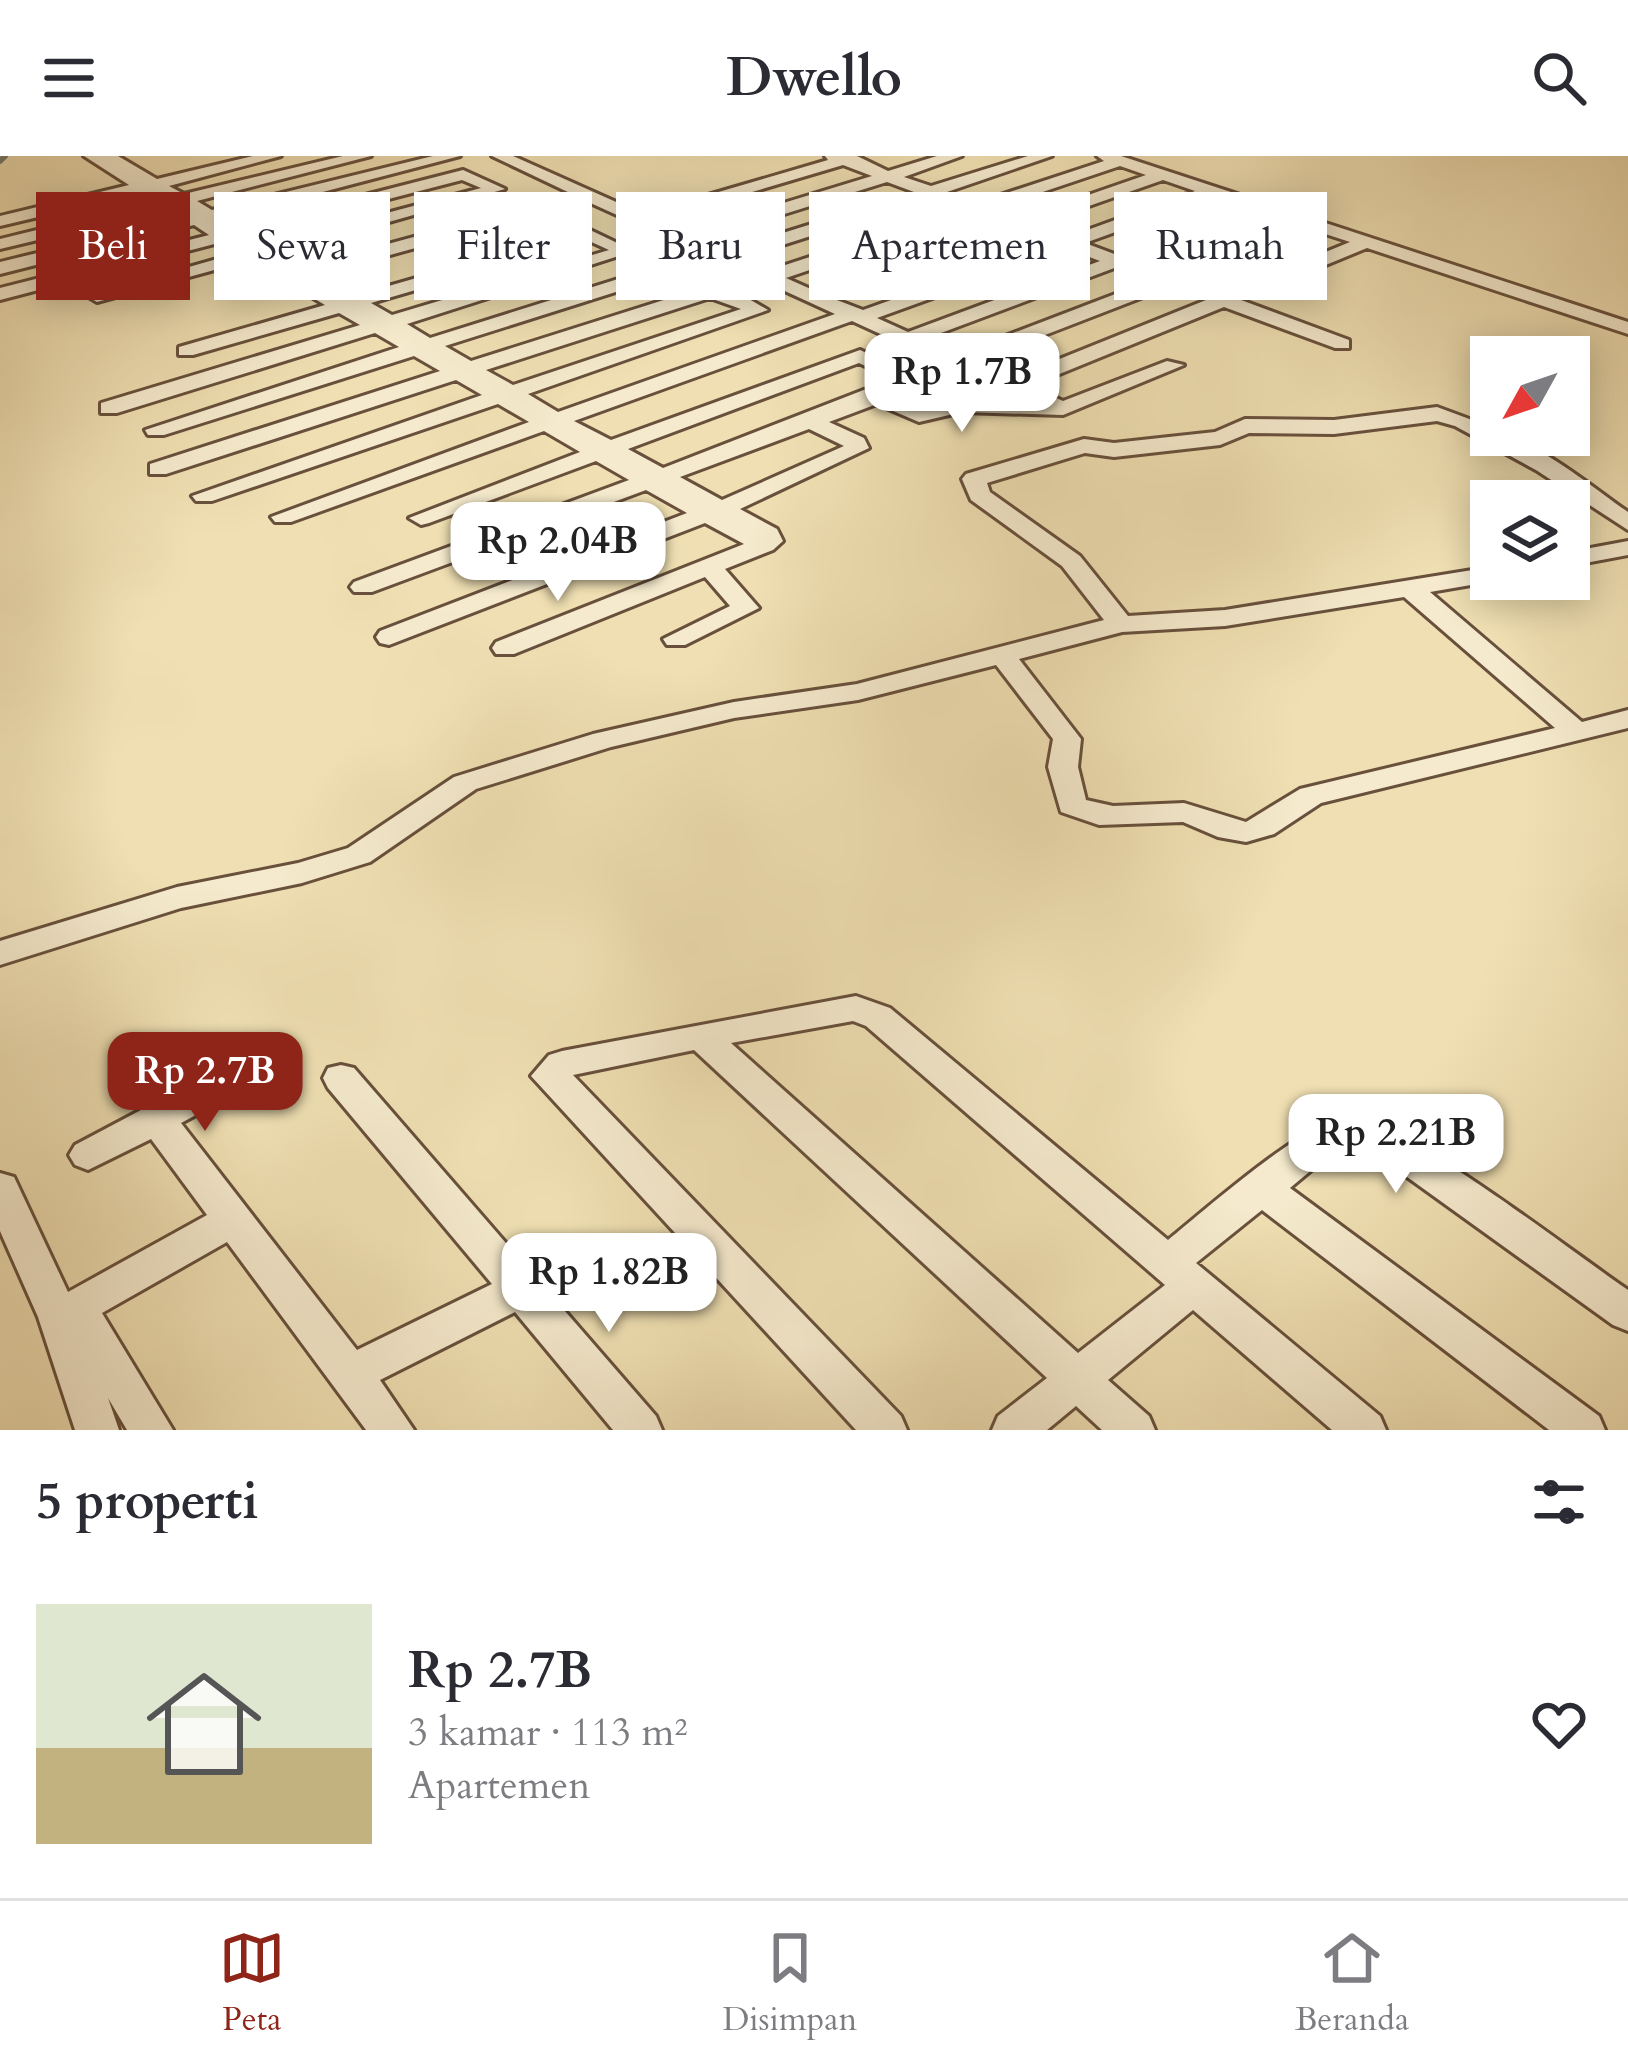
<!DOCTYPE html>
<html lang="id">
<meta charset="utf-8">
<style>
body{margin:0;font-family:Cardo,serif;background:#f2f2f3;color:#2b2b33;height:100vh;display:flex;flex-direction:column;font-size:45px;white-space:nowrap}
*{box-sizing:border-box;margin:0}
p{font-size:39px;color:#7c7c81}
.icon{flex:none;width:66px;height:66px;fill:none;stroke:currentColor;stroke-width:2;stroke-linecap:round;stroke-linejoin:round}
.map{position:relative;height:1274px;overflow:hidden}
.panel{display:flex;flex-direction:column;background:#fff;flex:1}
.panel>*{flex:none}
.top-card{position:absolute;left:36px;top:36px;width:1557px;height:108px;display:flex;gap:24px}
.needle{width:78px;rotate:230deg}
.controls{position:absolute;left:1470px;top:180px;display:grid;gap:24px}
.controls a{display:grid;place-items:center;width:120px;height:120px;border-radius:0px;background:#fff;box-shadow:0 6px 30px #0003;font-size:60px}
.price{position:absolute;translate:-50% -102px;padding:0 27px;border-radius:24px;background:#fff;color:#222;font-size:39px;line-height:78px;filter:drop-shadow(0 3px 6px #0008)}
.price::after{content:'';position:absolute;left:50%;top:72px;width:36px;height:27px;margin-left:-18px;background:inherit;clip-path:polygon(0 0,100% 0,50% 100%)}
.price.active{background:#8f2418;color:#fff}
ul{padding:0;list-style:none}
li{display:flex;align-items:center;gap:36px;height:300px;padding:0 36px}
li+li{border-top:3px solid #e1e1e2}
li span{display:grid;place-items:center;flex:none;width:336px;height:240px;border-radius:0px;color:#555}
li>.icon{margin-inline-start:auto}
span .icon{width:144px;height:144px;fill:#fffc;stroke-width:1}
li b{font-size:51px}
h2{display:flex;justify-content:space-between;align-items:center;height:144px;padding:0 36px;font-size:51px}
.pill{padding:0 42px;border-radius:0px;background:#fff;box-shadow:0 6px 30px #0003;font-size:42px;line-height:108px}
.pill.active{background:#8f2418;color:#fff}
header{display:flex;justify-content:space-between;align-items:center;height:156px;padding:0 36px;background:#fff;font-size:54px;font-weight:800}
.dock{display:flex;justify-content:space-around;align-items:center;height:168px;border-top:3px solid #e1e1e2;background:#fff;font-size:33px;color:#7c7c81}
.dock a{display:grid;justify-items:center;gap:6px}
.dock .active{color:#8f2418}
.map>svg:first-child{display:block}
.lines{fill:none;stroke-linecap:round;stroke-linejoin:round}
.stream{stroke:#747e72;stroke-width:6}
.minor-casing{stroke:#68503c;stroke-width:6}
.minor{fill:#f5eacd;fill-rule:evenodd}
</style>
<header><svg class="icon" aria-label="menu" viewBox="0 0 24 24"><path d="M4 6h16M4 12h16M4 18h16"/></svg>Dwello<svg class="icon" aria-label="search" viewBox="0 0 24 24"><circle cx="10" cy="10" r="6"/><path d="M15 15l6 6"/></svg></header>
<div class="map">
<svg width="1628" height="1274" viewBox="0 0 1628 1274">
<rect width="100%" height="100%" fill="#efdfb2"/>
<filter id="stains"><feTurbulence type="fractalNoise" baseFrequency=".00167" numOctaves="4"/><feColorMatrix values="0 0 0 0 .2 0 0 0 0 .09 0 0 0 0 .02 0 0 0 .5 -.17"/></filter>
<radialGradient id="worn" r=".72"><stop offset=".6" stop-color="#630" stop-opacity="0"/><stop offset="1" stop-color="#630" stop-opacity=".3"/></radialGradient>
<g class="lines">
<path class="stream" d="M 0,5 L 5,0"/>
<defs>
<path id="minor" d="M 84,0 L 118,0 L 157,23 L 253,0 L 281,0 L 169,30 L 184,38 L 343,0 L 371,0 L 197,45 L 212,54 L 433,0 L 460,0 L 224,62 L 240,71 L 463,14 L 505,33 L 283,96 L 307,110 L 572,38 L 492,0 L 513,0 L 643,58 L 828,4 L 825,0 L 857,0 L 888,15 L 937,0 L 962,0 L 904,21 L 931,30 L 1028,0 L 1052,0 L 947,36 L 976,47 L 1104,5 L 1097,0 L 1121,0 L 1628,166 L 1628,178 L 1367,92 L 1241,144 L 1349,184 L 1349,192 L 1335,192 L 1224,151 L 1030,230 L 1063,245 L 1167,205 L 1184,209 L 1063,259 L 962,256 L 919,266 L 877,248 L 829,266 L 864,282 L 869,292 L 740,353 L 777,373 L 783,385 L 773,394 L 725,413 L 759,452 L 685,489 L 667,489 L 663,483 L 730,450 L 705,421 L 514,498 L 496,498 L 492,492 L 496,486 L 744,388 L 705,367 L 389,489 L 380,487 L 376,481 L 380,475 L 687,357 L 646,334 L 372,436 L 354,436 L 350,431 L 354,426 L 629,324 L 596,305 L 429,367 L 421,369 L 409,362 L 580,296 L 544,275 L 291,366 L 275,366 L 271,361 L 529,266 L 498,248 L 212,345 L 196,345 L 192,340 L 482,239 L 456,224 L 166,318 L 150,318 L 150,308 L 440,215 L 414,200 L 164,279 L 148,279 L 145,274 L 399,191 L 375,177 L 117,257 L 101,257 L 101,247 L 360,169 L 339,157 L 193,199 L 179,199 L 179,191 L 325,149 L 288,127 L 226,140 L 226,132 L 275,119 L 251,104 L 97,146 L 87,140 L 238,97 L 222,86 L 0,144 L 0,132 L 209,79 L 194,69 L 0,118 L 0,106 L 182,62 L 167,53 L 0,93 L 0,83 L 155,45 L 140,37 L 0,70 L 0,60 L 129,29 ZM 843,9 L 872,20 L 685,77 L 658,64 ZM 1120,10 L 1146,19 L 1019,63 L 992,53 ZM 462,24 L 481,32 L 270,88 L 253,78 ZM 1163,24 L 1195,35 L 1068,81 L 1035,69 ZM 887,26 L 914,36 L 728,94 L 701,84 ZM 1212,41 L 1244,51 L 1117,99 L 1085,87 ZM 930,42 L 959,52 L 770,114 L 742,102 ZM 586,45 L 701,97 L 430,182 L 407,168 L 634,95 L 588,73 L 357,139 L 321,118 ZM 1261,57 L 1296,69 L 1169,118 L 1134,105 ZM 975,58 L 1002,69 L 813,134 L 786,122 ZM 1313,74 L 1350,86 L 1223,138 L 1186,124 ZM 1019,75 L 1051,87 L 863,154 L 829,141 ZM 587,84 L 609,94 L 392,159 L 371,147 ZM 1068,93 L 1100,105 L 908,176 L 877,162 ZM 717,104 L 835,158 L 558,256 L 528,238 L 768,154 L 730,132 L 708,130 L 471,205 L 445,190 ZM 1117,111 L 1152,124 L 958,198 L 925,183 ZM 1169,131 L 1206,144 L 1012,222 L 975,206 ZM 710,142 L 741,153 L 513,229 L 486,214 ZM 852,165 L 1031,247 L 962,244 L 921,252 L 894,240 L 915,227 L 915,219 L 860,194 L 611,284 L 574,265 ZM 859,207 L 892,223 L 663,312 L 628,293 ZM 809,273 L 844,290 L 722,344 L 680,321 Z
M 1437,251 L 1491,271 L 1491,279 C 1532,279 1594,333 1628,356 L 1628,374 L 1536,314 L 1455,270 L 1437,265 L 1334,278 L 1249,277 L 1220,289 L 1114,301 L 1085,297 L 987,327 L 990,336 L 1080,400 L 1128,460 L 1225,454 L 1491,411 L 1491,423 L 1500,424 L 1430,436 L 1582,566 L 1628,554 L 1628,572 L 1321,647 L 1274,678 L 1246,686 L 1218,681 L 1183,666 L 1099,669 L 1061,656 L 1048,611 L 1053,583 L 996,509 L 858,544 L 734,562 L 611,591 L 476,633 L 370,706 L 302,727 L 181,752 L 0,809 L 0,785 L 177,731 L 298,707 L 348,692 L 454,621 L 593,578 L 734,546 L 857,528 L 1104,464 L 1062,410 L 971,344 L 962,323 L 966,318 L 1084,283 L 1114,287 L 1215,276 L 1245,263 L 1334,264 ZM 1404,441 L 1555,572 L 1300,633 L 1246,666 L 1184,647 L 1113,650 L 1086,644 L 1078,611 L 1081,583 L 1019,503 L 1122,476 L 1225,470 Z
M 1628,385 L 1628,399 L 1569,410 L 1569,396 Z
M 856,840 L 890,852 L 1168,1084 C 1202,1057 1310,960 1349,961 C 1401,962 1576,1099 1628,1134 L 1628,1175 L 1613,1169 L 1378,1000 L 1349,990 L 1333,996 L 1290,1032 L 1599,1260 L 1605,1274 L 1549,1274 L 1262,1054 L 1196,1107 L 1380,1260 L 1386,1274 L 1332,1274 L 1193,1154 L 1108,1224 L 1149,1260 L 1155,1274 L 1102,1274 L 1076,1250 L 1047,1274 L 992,1274 L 998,1260 L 1047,1222 L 694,894 L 573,919 L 901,1260 L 907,1274 L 856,1274 L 531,920 L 549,899 L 562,895 ZM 853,865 L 866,870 L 1165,1129 L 1078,1197 L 731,887 Z
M 341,909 L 354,912 L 656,1260 L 662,1274 L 613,1274 L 515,1156 L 380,1224 L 414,1274 L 366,1274 L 227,1086 L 102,1157 L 173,1274 L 127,1274 L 108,1242 L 119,1274 L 75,1274 L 38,1161 L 0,1075 L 0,1017 L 14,1021 L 68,1136 L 207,1059 L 151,983 L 88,1014 L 75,1009 L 69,999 L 75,989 L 207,919 L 220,915 L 233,919 L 238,929 L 233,939 L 181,967 L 357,1194 L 492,1128 L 328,932 L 323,922 L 328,912 Z"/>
</defs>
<use href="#minor" class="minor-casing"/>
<use href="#minor" class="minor"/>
</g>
<rect width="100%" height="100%" filter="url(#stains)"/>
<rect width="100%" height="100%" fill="url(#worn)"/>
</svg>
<div class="controls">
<a><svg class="needle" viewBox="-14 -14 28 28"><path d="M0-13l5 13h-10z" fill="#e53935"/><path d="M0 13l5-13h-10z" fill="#7c7c81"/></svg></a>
<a><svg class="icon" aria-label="layers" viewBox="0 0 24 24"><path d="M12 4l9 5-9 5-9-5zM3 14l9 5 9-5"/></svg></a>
</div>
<b class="price" style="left:962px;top:279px">Rp 1.7B</b>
<b class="price" style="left:558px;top:448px">Rp 2.04B</b>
<b class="price active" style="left:205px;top:978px">Rp 2.7B</b>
<b class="price" style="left:1396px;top:1040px">Rp 2.21B</b>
<b class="price" style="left:609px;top:1179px">Rp 1.82B</b>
<div class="top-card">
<a class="pill active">Beli</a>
<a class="pill">Sewa</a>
<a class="pill">Filter</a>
<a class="pill">Baru</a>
<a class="pill">Apartemen</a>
<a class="pill">Rumah</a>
</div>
</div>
<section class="panel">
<h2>5 properti<svg class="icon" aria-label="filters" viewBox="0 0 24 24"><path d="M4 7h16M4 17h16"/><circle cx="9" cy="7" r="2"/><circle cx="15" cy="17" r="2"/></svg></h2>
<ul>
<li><span style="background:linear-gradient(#dfe7d0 60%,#c2b280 0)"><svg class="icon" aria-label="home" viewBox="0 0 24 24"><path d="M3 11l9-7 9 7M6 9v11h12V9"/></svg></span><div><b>Rp 2.7B</b><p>3 kamar · 113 m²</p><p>Apartemen</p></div><svg class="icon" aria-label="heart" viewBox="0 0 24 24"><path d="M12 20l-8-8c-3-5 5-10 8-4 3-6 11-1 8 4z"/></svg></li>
</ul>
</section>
<nav class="dock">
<a class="active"><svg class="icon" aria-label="map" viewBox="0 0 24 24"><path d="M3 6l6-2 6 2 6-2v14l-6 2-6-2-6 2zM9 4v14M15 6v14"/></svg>Peta</a>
<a><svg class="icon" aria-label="saved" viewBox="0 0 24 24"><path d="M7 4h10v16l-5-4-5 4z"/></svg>Disimpan</a>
<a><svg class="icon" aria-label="home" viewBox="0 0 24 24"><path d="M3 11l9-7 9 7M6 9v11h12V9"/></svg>Beranda</a>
</nav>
